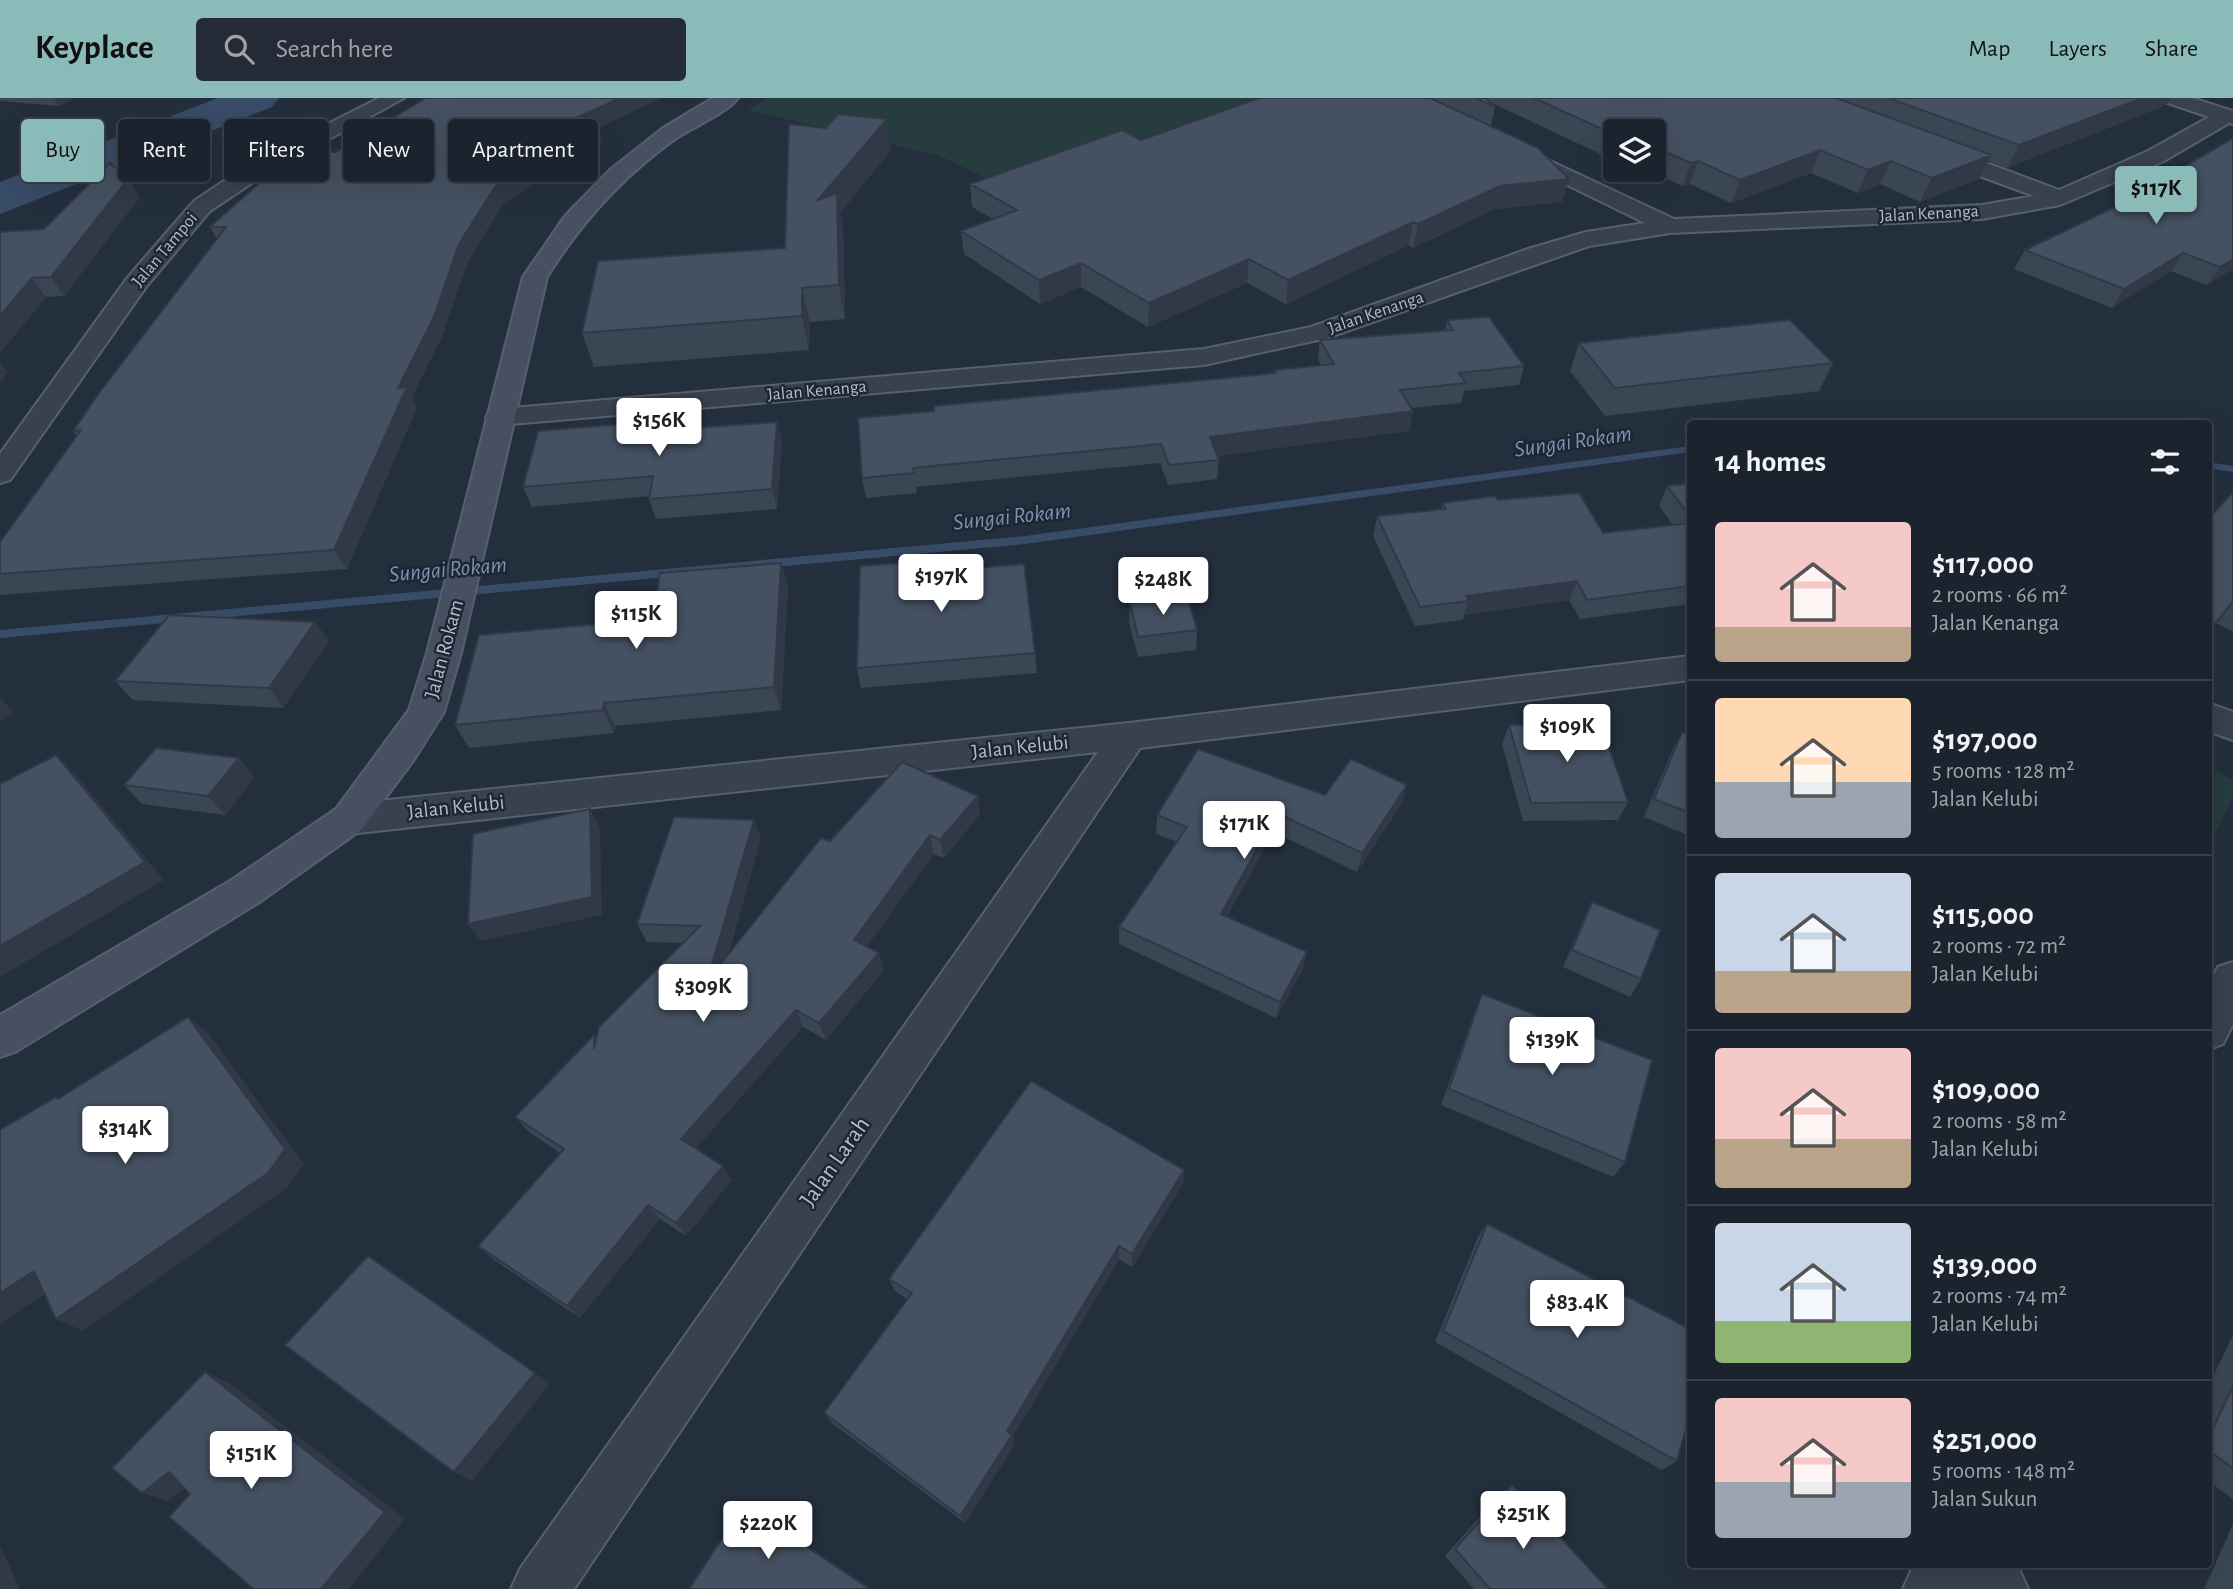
<!DOCTYPE html>
<meta charset="utf-8">
<style>
body{margin:0;font-family:"Alegreya Sans",sans-serif;background:#242b36;color:#f1f3f6;height:100vh;display:flex;flex-direction:column;font-size:26px;white-space:nowrap}
*{box-sizing:border-box;margin:0}
p{font-size:23px;color:#a0a4aa}
.icon{flex:none;width:38px;height:38px;fill:none;stroke:currentColor;stroke-width:2;stroke-linecap:round;stroke-linejoin:round}
.map{position:relative;flex:1;overflow:hidden}
.side{position:absolute;left:1687px;top:322px;width:525px;height:1148px;display:flex;flex-direction:column;background:#1b232e;border-radius:7px;box-shadow:0 7px 28px #0002,0 0 0 2px #39404a}
.side>*{flex:none}
.guide{position:absolute;left:21px;top:21px;width:665px;height:63px;display:flex;gap:14px}
.tools{position:absolute;left:1603px;top:21px;display:grid;gap:14px}
.tools a{display:grid;place-items:center;width:63px;height:63px;border-radius:7px;background:#1b232e;box-shadow:0 7px 28px #0002,0 0 0 2px #39404a;font-size:35px}
.price{position:absolute;translate:-50% -60px;padding:0 16px;border-radius:7px;background:#fff;color:#222;font-size:23px;line-height:46px;filter:drop-shadow(0 2px 4px #0008)}
.price::after{content:'';position:absolute;left:50%;top:42px;width:21px;height:16px;margin-left:-10px;background:inherit;clip-path:polygon(0 0,100% 0,50% 100%)}
.price.active{background:#8bbbb9;color:#111}
ul{padding:0;list-style:none}
li{display:flex;align-items:center;gap:21px;height:175px;padding:0 28px}
li+li{border-top:2px solid #39404a}
li span{display:grid;place-items:center;flex:none;width:196px;height:140px;border-radius:7px;color:#555}
li>.icon{margin-inline-start:auto}
span .icon{width:84px;height:84px;fill:#fffc;stroke-width:1}
li b{font-size:30px}
h2{display:flex;justify-content:space-between;align-items:center;height:84px;padding:0 28px;font-size:30px}
.tag{padding:0 24px;border-radius:7px;background:#1b232e;box-shadow:0 7px 28px #0002,0 0 0 2px #39404a;font-size:24px;line-height:63px}
.tag.active{background:#8bbbb9;color:#111}
header{display:flex;align-items:center;gap:42px;box-sizing:border-box;height:98px;padding:0 35px;background:#8bbbb9;color:#111}
header strong{font-size:33px}
nav{display:flex;gap:38px;margin-inline-start:auto;font-size:24px}
.search{width:490px;height:63px;background:#242b36;display:flex;align-items:center;gap:18px;box-sizing:border-box;padding:0 24px;border-radius:7px;color:#a0a4aa;font-size:26px}
.map>svg:first-child{display:block}
.green{fill:#263c3f}
.lines{fill:none;stroke-linecap:round;stroke-linejoin:round}
.stream{fill:#394c67;fill-rule:evenodd}
.river{fill:#394c67;fill-rule:evenodd}
.street-casing{stroke:#565f6c;stroke-width:4}
.secondary-casing{stroke:#565f6c;stroke-width:4}
.street{fill:#38414e;fill-rule:evenodd}
.secondary{fill:#465061;fill-rule:evenodd}
.wall{fill:#3b4654}
.shaded-wall{fill:#303945}
.building{fill:#455162;stroke:#303945;stroke-width:2}
.labels{text-anchor:middle;dominant-baseline:central;stroke-width:5;stroke-linejoin:round;paint-order:stroke}
.far-street-label{font-size:18px;fill:#b4bcc9;stroke:#1d2633}
.street-label{font-size:21px;fill:#b4bcc9;stroke:#1d2633}
.water-label{font-size:23px;font-style:italic;fill:#7c92b1;stroke:#1d2633}
.near-street-label{font-size:24px;fill:#b4bcc9;stroke:#1d2633}
</style>
<header>
<strong>Keyplace</strong>
<div class="search"><svg class="icon" aria-label="search" viewBox="0 0 24 24"><circle cx="10" cy="10" r="6"/><path d="M15 15l6 6"/></svg>Search here</div>
<nav><a>Map</a><a>Layers</a><a>Share</a></nav>
</header>
<div class="map">
<svg width="2233" height="1491" viewBox="0 0 2233 1491">
<rect width="100%" height="100%" fill="#242f3e"/>
<path class="green" d="M 769,0 L 1261,0 L 1005,90 L 940,58 L 747,12 Z
M 2209,669 L 2233,682 L 2233,698 L 2209,748 Z"/>
<g class="lines">
<path class="stream" d="M 1690,348 L 1690,354 L 1025,446 L 0,540 L 0,532 L 1025,438 Z
M 2208,364 L 2233,368 L 2233,374 L 2208,370 Z"/>
<path class="river" d="M 218,0 L 279,0 L 272,9 L 0,116 L 0,84 Z"/>
<defs>
<path id="street" d="M 379,0 L 404,0 L 267,75 L 210,113 L 146,189 L 10,382 L 0,385 L 0,356 L 128,179 L 194,103 L 251,65 Z
M 2162,0 L 2192,0 L 2233,13 L 2233,26 L 2229,25 L 2164,63 L 2060,107 L 1982,121 L 1670,135 L 1589,148 L 1327,240 L 1204,267 L 500,327 L 490,325 L 486,319 L 490,313 L 500,311 L 1204,251 L 1311,229 L 1528,151 L 1586,134 L 1645,125 L 1510,59 L 1507,54 L 1518,48 L 1674,121 L 1982,107 L 2034,98 L 1928,59 L 1925,54 L 1928,49 L 1944,49 L 2059,92 L 2148,53 L 2209,19 L 2165,4 Z
M 1690,558 L 1690,582 L 1140,650 L 574,1491 L 511,1491 L 520,1471 L 1098,654 L 349,736 L 336,731 L 330,721 L 336,711 L 349,706 L 1129,625 Z
M 2208,605 L 2233,614 L 2233,642 L 2208,633 Z
M 2233,864 L 2233,926 L 2223,946 L 2208,952 L 2208,888 L 2218,869 Z
M 1914,1466 L 2014,1466 L 2019,1471 L 2028,1491 L 1903,1491 Z"/>
<path id="secondary" d="M 713,0 L 738,0 C 727,15 691,30 675,41 C 622,79 581,124 547,179 L 461,555 L 444,614 L 413,663 L 362,731 L 258,805 L 15,954 L 0,959 L 0,917 L 230,783 L 336,711 L 409,612 L 427,555 L 523,179 L 565,118 L 611,71 L 663,30 Z"/>
</defs>
<use href="#street" class="street-casing"/>
<use href="#secondary" class="secondary-casing"/>
<use href="#street" class="street"/>
<use href="#secondary" class="secondary"/>
</g>
<path class="wall" d="M 0,0 L 74,0 L 59,8 L 0,3 Z
M 426,0 L 661,0 L 598,30 L 602,42 L 502,107 L 467,165 L 442,238 L 412,299 L 417,309 L 347,471 L 0,497 L 0,444 L 77,338 L 73,333 L 217,141 L 210,129 Z
M 1259,0 L 2171,0 L 2166,7 L 2007,70 L 1989,63 L 1980,80 L 1920,104 L 1880,86 L 1858,95 L 1811,75 L 1731,105 L 1690,86 L 1683,88 L 1647,72 L 1654,72 L 1654,33 L 1615,33 L 1615,63 L 1490,4 L 1495,9 L 1491,28 L 1562,104 L 1495,111 L 1413,150 L 1409,147 L 1286,206 L 1247,185 L 1148,229 L 1081,189 L 1040,206 L 964,156 L 961,133 L 993,121 L 972,109 L 970,86 L 1141,42 Z
M 891,52 L 840,115 L 843,128 L 845,221 L 810,224 L 809,252 L 594,269 L 582,235 L 785,150 Z
M 140,99 L 64,198 L 46,199 L 0,255 L 44,131 Z
M 2117,108 L 2233,171 L 2207,187 L 2171,173 L 2112,210 L 2014,171 L 2025,152 Z
M 1447,222 L 1524,268 L 1519,287 L 1464,293 L 1461,305 L 1411,310 L 1413,313 L 1409,333 L 1217,358 L 1219,362 L 1217,381 L 1168,387 L 1160,365 L 916,389 L 917,395 L 866,400 L 862,380 L 934,313 L 1275,275 L 1275,272 L 1321,267 L 1318,261 L 1320,242 L 1445,233 Z
M 1579,245 L 1833,265 L 1819,293 L 1605,318 L 1570,273 Z
M 647,324 L 650,333 L 777,324 L 782,343 L 777,411 L 656,421 L 649,401 L 650,398 L 532,409 L 523,389 Z
M 1690,385 L 1690,506 L 1580,521 L 1569,502 L 1464,517 L 1463,522 L 1415,528 L 1373,438 L 1377,418 L 1441,411 L 1443,405 L 1498,402 L 1603,435 L 1673,427 L 1659,408 L 1667,388 Z
M 2233,394 L 2233,533 L 2215,525 L 2212,417 Z
M 930,463 L 931,474 L 1035,555 L 1037,575 L 861,590 L 857,570 Z
M 781,465 L 788,488 L 781,612 L 615,628 L 614,635 L 469,650 L 455,627 L 653,521 Z
M 1130,505 L 1197,532 L 1196,552 L 1138,559 L 1129,524 Z
M 315,524 L 329,543 L 283,610 L 133,602 L 115,583 Z
M 1509,627 L 1628,704 L 1618,722 L 1523,723 L 1502,646 Z
M 1682,634 L 1690,637 L 1690,738 L 1644,719 L 1672,653 Z
M 255,679 L 225,717 L 142,706 L 124,687 Z
M 1407,687 L 1402,705 L 1357,774 L 1274,734 L 1227,818 L 1303,871 L 1276,920 L 1119,846 L 1119,829 L 1177,744 L 1156,736 L 1157,717 Z
M 980,716 L 944,760 L 934,756 L 867,848 L 879,855 L 884,872 L 826,942 L 803,929 L 695,1051 L 732,1082 L 686,1138 L 660,1121 L 580,1220 L 493,1161 L 478,1148 L 560,1055 L 529,1034 L 515,1019 L 594,937 L 597,941 L 683,845 L 647,844 L 637,826 L 761,740 L 728,857 L 830,743 Z
M 1592,804 L 1641,881 L 1630,899 L 1563,869 L 1583,822 Z
M 1482,896 L 1625,1064 L 1613,1079 L 1441,1007 L 1475,913 Z
M 1184,1072 L 1183,1086 L 1132,1169 L 1119,1161 L 1013,1338 L 1015,1346 L 965,1425 L 832,1325 L 824,1315 L 908,1202 L 895,1193 L 889,1181 Z
M 1487,1126 L 1677,1363 L 1662,1372 L 1435,1244 L 1478,1139 Z
M 2233,1237 L 2233,1401 L 2208,1383 L 2208,1289 Z
M 1512,1387 L 1608,1491 L 1474,1491 L 1445,1458 L 1501,1395 Z
M 2233,1426 L 2233,1491 L 2204,1491 Z"/>
<path class="shaded-wall" d="M 54,0 L 74,0 L 59,8 Z
M 620,0 L 661,0 L 598,30 L 602,42 L 502,107 L 467,165 L 442,238 L 412,299 L 417,309 L 347,471 L 334,452 L 398,290 L 459,146 L 495,89 L 572,22 Z
M 2142,0 L 2171,0 L 2166,7 L 2007,70 L 2019,47 Z
M 887,21 L 891,52 L 840,115 L 843,128 L 845,221 L 839,187 L 818,102 Z
M 1820,52 L 1811,75 L 1731,105 L 1740,82 Z
M 1992,57 L 1980,80 L 1920,104 L 1932,80 Z
M 1698,63 L 1690,86 L 1683,88 L 1691,65 Z
M 1891,63 L 1880,86 L 1858,95 L 1868,72 Z
M 128,81 L 140,99 L 64,198 L 51,179 Z
M 1569,81 L 1562,104 L 1495,111 L 1413,150 L 1418,126 L 1500,88 Z
M 1413,124 L 1409,147 L 1286,206 L 1288,182 Z
M 2183,155 L 2171,173 L 2112,210 L 2124,191 Z
M 1249,161 L 1247,185 L 1148,229 L 1149,205 Z
M 2233,161 L 2233,171 L 2207,187 L 2220,169 Z
M 1081,165 L 1081,189 L 1040,206 L 1039,182 Z
M 32,180 L 46,199 L 0,255 L 0,218 Z
M 802,190 L 810,224 L 809,252 L 802,218 Z
M 0,264 L 8,275 L 0,285 Z
M 1413,313 L 1409,333 L 1209,359 L 1210,339 Z
M 777,324 L 782,343 L 777,411 L 772,391 Z
M 781,465 L 788,488 L 781,612 L 774,589 Z
M 1577,483 L 1569,502 L 1464,517 L 1469,503 L 1466,498 Z
M 315,524 L 329,543 L 283,610 L 269,590 Z
M 0,600 L 14,614 L 0,624 Z
M 604,605 L 615,628 L 614,635 L 603,612 Z
M 56,657 L 75,676 L 164,782 L 0,879 L 0,848 Z
M 239,660 L 255,679 L 225,717 L 208,698 Z
M 1407,687 L 1402,705 L 1357,774 L 1362,755 Z
M 978,698 L 980,716 L 944,760 L 940,742 Z
M 590,711 L 600,730 L 602,817 L 481,843 L 468,826 Z
M 1277,715 L 1274,734 L 1218,833 L 1221,816 Z
M 754,722 L 761,740 L 715,900 L 707,883 Z
M 930,737 L 934,756 L 859,859 L 854,842 Z
M 1307,854 L 1303,871 L 1276,920 L 1280,904 Z
M 879,855 L 884,872 L 826,942 L 819,925 Z
M 796,912 L 803,929 L 691,1056 L 681,1041 Z
M 188,919 L 208,935 L 304,1066 L 288,1089 L 83,1233 L 56,1221 Z
M 723,1068 L 732,1082 L 686,1138 L 676,1125 Z
M 1184,1072 L 1183,1086 L 1132,1169 L 1132,1156 Z
M 648,1107 L 660,1121 L 580,1220 L 567,1208 Z
M 1119,1148 L 1119,1161 L 1013,1338 L 1015,1346 L 965,1425 L 960,1418 L 1007,1333 Z
M 34,1173 L 61,1185 L 0,1226 L 0,1195 Z
M 205,1274 L 229,1285 L 405,1421 L 349,1491 L 321,1491 Z
M 535,1275 L 550,1286 L 472,1383 L 454,1374 Z
M 169,1374 L 195,1382 L 168,1403 L 142,1395 Z
M 0,1447 L 20,1491 L 0,1491 Z"/>
<path class="building" d="M 426,0 L 620,0 L 572,22 L 596,25 L 495,89 L 459,146 L 434,219 L 398,290 L 407,289 L 334,452 L 0,476 L 0,444 L 81,332 L 73,333 L 99,295 L 226,129 L 210,129 L 295,53 L 336,54 Z
M 1259,0 L 1430,0 L 1538,50 L 1569,81 L 1500,88 L 1418,126 L 1413,124 L 1288,182 L 1249,161 L 1149,205 L 1081,165 L 1039,182 L 961,133 L 1017,112 L 970,86 L 1122,32 L 1141,42 Z
M 1476,0 L 1486,0 L 1495,9 Z
M 1534,0 L 1836,0 L 1992,57 L 1932,80 L 1891,63 L 1868,72 L 1820,52 L 1740,82 L 1698,63 L 1691,65 L 1654,49 L 1654,33 L 1615,33 L 1615,37 Z
M 1888,0 L 2142,0 L 2019,47 Z
M 838,16 L 887,21 L 818,102 L 837,95 L 839,187 L 802,190 L 802,218 L 582,235 L 598,163 L 785,150 L 789,26 L 826,30 Z
M 2233,40 L 2233,161 L 2220,169 L 2183,155 L 2124,191 L 2025,152 L 2117,108 Z
M 110,65 L 128,81 L 51,179 L 32,180 L 0,218 L 0,134 L 44,131 Z
M 1489,219 L 1524,268 L 1459,275 L 1466,285 L 1400,292 L 1413,313 L 1210,339 L 1219,362 L 1169,367 L 1161,346 L 913,370 L 914,375 L 862,380 L 858,320 L 934,313 L 934,308 L 1276,275 L 1275,272 L 1334,266 L 1320,242 L 1453,232 L 1447,222 Z
M 1790,222 L 1833,265 L 1615,290 L 1579,245 Z
M 647,324 L 646,333 L 777,324 L 772,391 L 649,401 L 653,378 L 523,389 L 538,333 Z
M 1690,385 L 1690,418 L 1667,388 Z
M 2233,394 L 2233,505 L 2232,505 L 2208,534 L 2208,416 L 2212,417 Z
M 1579,395 L 1603,435 L 1690,425 L 1690,488 L 1587,502 L 1577,483 L 1466,498 L 1469,503 L 1420,509 L 1377,418 L 1446,411 L 1443,405 L 1495,398 L 1498,402 Z
M 930,463 L 930,474 L 1024,466 L 1035,555 L 857,570 L 860,468 Z
M 781,465 L 774,589 L 604,605 L 603,612 L 455,627 L 479,537 L 653,521 L 660,475 Z
M 1187,498 L 1197,532 L 1138,539 L 1130,505 Z
M 169,517 L 315,524 L 269,590 L 115,583 Z
M 1601,626 L 1628,704 L 1531,705 L 1509,627 Z
M 1682,634 L 1690,637 L 1690,715 L 1654,701 Z
M 156,650 L 239,660 L 208,698 L 124,687 Z
M 1198,651 L 1325,697 L 1351,661 L 1407,687 L 1362,755 L 1277,715 L 1221,816 L 1307,854 L 1280,904 L 1119,829 L 1187,729 L 1157,717 Z
M 56,657 L 145,764 L 0,848 L 0,686 Z
M 902,664 L 978,698 L 940,742 L 930,737 L 854,842 L 879,855 L 819,925 L 796,912 L 681,1041 L 723,1068 L 676,1125 L 648,1107 L 567,1208 L 478,1148 L 564,1051 L 515,1019 L 594,937 L 594,951 L 599,929 L 700,828 L 637,826 L 674,719 L 754,722 L 707,883 L 821,740 L 830,743 Z
M 590,711 L 592,799 L 468,826 L 473,736 Z
M 1592,804 L 1660,832 L 1641,881 L 1572,852 Z
M 1482,896 L 1652,962 L 1625,1064 L 1449,991 Z
M 188,919 L 285,1051 L 268,1075 L 56,1221 L 34,1173 L 0,1195 L 0,1032 L 56,999 L 58,1001 Z
M 1031,983 L 1184,1072 L 1132,1156 L 1119,1148 L 1007,1333 L 1012,1337 L 960,1418 L 824,1315 L 912,1195 L 889,1181 Z
M 1487,1126 L 1690,1231 L 1690,1316 L 1677,1363 L 1443,1233 Z
M 368,1158 L 535,1275 L 454,1374 L 285,1247 Z
M 205,1274 L 385,1414 L 321,1491 L 254,1491 L 169,1419 L 190,1396 L 169,1374 L 142,1395 L 112,1370 Z
M 2233,1288 L 2233,1370 L 2208,1352 L 2208,1341 Z
M 1512,1387 L 1608,1491 L 1490,1491 L 1455,1451 Z
M 744,1407 L 870,1491 L 689,1491 Z"/>
<g class="labels">
<g class="far-street-label">
<text transform="translate(1929 116) rotate(-3)">Jalan Kenanga</text>
<text transform="translate(165 152) rotate(-50)">Jalan Tampoi</text>
<text transform="translate(1376 215) rotate(-19)">Jalan Kenanga</text>
<text transform="translate(817 293) rotate(-5)">Jalan Kenanga</text>
</g>
<g class="street-label">
<text transform="translate(444 551) rotate(-75)">Jalan Rokam</text>
<text transform="translate(1020 649) rotate(-6)">Jalan Kelubi</text>
<text transform="translate(456 709) rotate(-6)">Jalan Kelubi</text>
</g>
<g class="water-label">
<text transform="translate(1573 344) rotate(-8)">Sungai Rokam</text>
<text transform="translate(1012 419) rotate(-6)">Sungai Rokam</text>
<text transform="translate(448 472) rotate(-5)">Sungai Rokam</text>
</g>
<g class="near-street-label">
<text transform="translate(835 1064) rotate(-55)">Jalan Larah</text>
</g>
</g>
</svg>
<div class="tools">
<a><svg class="icon" aria-label="layers" viewBox="0 0 24 24"><path d="M12 4l9 5-9 5-9-5zM3 14l9 5 9-5"/></svg></a>
</div>
<b class="price active" style="left:2156px;top:128px">$117K</b>
<b class="price" style="left:659px;top:360px">$156K</b>
<b class="price" style="left:941px;top:516px">$197K</b>
<b class="price" style="left:1163px;top:519px">$248K</b>
<b class="price" style="left:636px;top:553px">$115K</b>
<b class="price" style="left:1567px;top:666px">$109K</b>
<b class="price" style="left:1244px;top:763px">$171K</b>
<b class="price" style="left:703px;top:926px">$309K</b>
<b class="price" style="left:1552px;top:979px">$139K</b>
<b class="price" style="left:125px;top:1068px">$314K</b>
<b class="price" style="left:1577px;top:1242px">$83.4K</b>
<b class="price" style="left:251px;top:1393px">$151K</b>
<b class="price" style="left:1523px;top:1453px">$251K</b>
<b class="price" style="left:768px;top:1463px">$220K</b>
<div class="guide">
<a class="tag active">Buy</a>
<a class="tag">Rent</a>
<a class="tag">Filters</a>
<a class="tag">New</a>
<a class="tag">Apartment</a>
</div>
<section class="side">
<h2>14 homes<svg class="icon" aria-label="filters" viewBox="0 0 24 24"><path d="M4 7h16M4 17h16"/><circle cx="9" cy="7" r="2"/><circle cx="15" cy="17" r="2"/></svg></h2>
<ul>
<li><span style="background:linear-gradient(#f6c9c9 75%,#b9a48a 0)"><svg class="icon" aria-label="home" viewBox="0 0 24 24"><path d="M3 11l9-7 9 7M6 9v11h12V9"/></svg></span><div><b>$117,000</b><p>2 rooms · 66 m²</p><p>Jalan Kenanga</p></div></li>
<li><span style="background:linear-gradient(#ffd9b3 60%,#9aa5b1 0)"><svg class="icon" aria-label="home" viewBox="0 0 24 24"><path d="M3 11l9-7 9 7M6 9v11h12V9"/></svg></span><div><b>$197,000</b><p>5 rooms · 128 m²</p><p>Jalan Kelubi</p></div></li>
<li><span style="background:linear-gradient(#c9d6e8 70%,#b9a48a 0)"><svg class="icon" aria-label="home" viewBox="0 0 24 24"><path d="M3 11l9-7 9 7M6 9v11h12V9"/></svg></span><div><b>$115,000</b><p>2 rooms · 72 m²</p><p>Jalan Kelubi</p></div></li>
<li><span style="background:linear-gradient(#f6c9c9 65%,#b9a48a 0)"><svg class="icon" aria-label="home" viewBox="0 0 24 24"><path d="M3 11l9-7 9 7M6 9v11h12V9"/></svg></span><div><b>$109,000</b><p>2 rooms · 58 m²</p><p>Jalan Kelubi</p></div></li>
<li><span style="background:linear-gradient(#c9d6e8 70%,#8fb573 0)"><svg class="icon" aria-label="home" viewBox="0 0 24 24"><path d="M3 11l9-7 9 7M6 9v11h12V9"/></svg></span><div><b>$139,000</b><p>2 rooms · 74 m²</p><p>Jalan Kelubi</p></div></li>
<li><span style="background:linear-gradient(#f6c9c9 60%,#9aa5b1 0)"><svg class="icon" aria-label="home" viewBox="0 0 24 24"><path d="M3 11l9-7 9 7M6 9v11h12V9"/></svg></span><div><b>$251,000</b><p>5 rooms · 148 m²</p><p>Jalan Sukun</p></div></li>
</ul>
</section>
</div>
